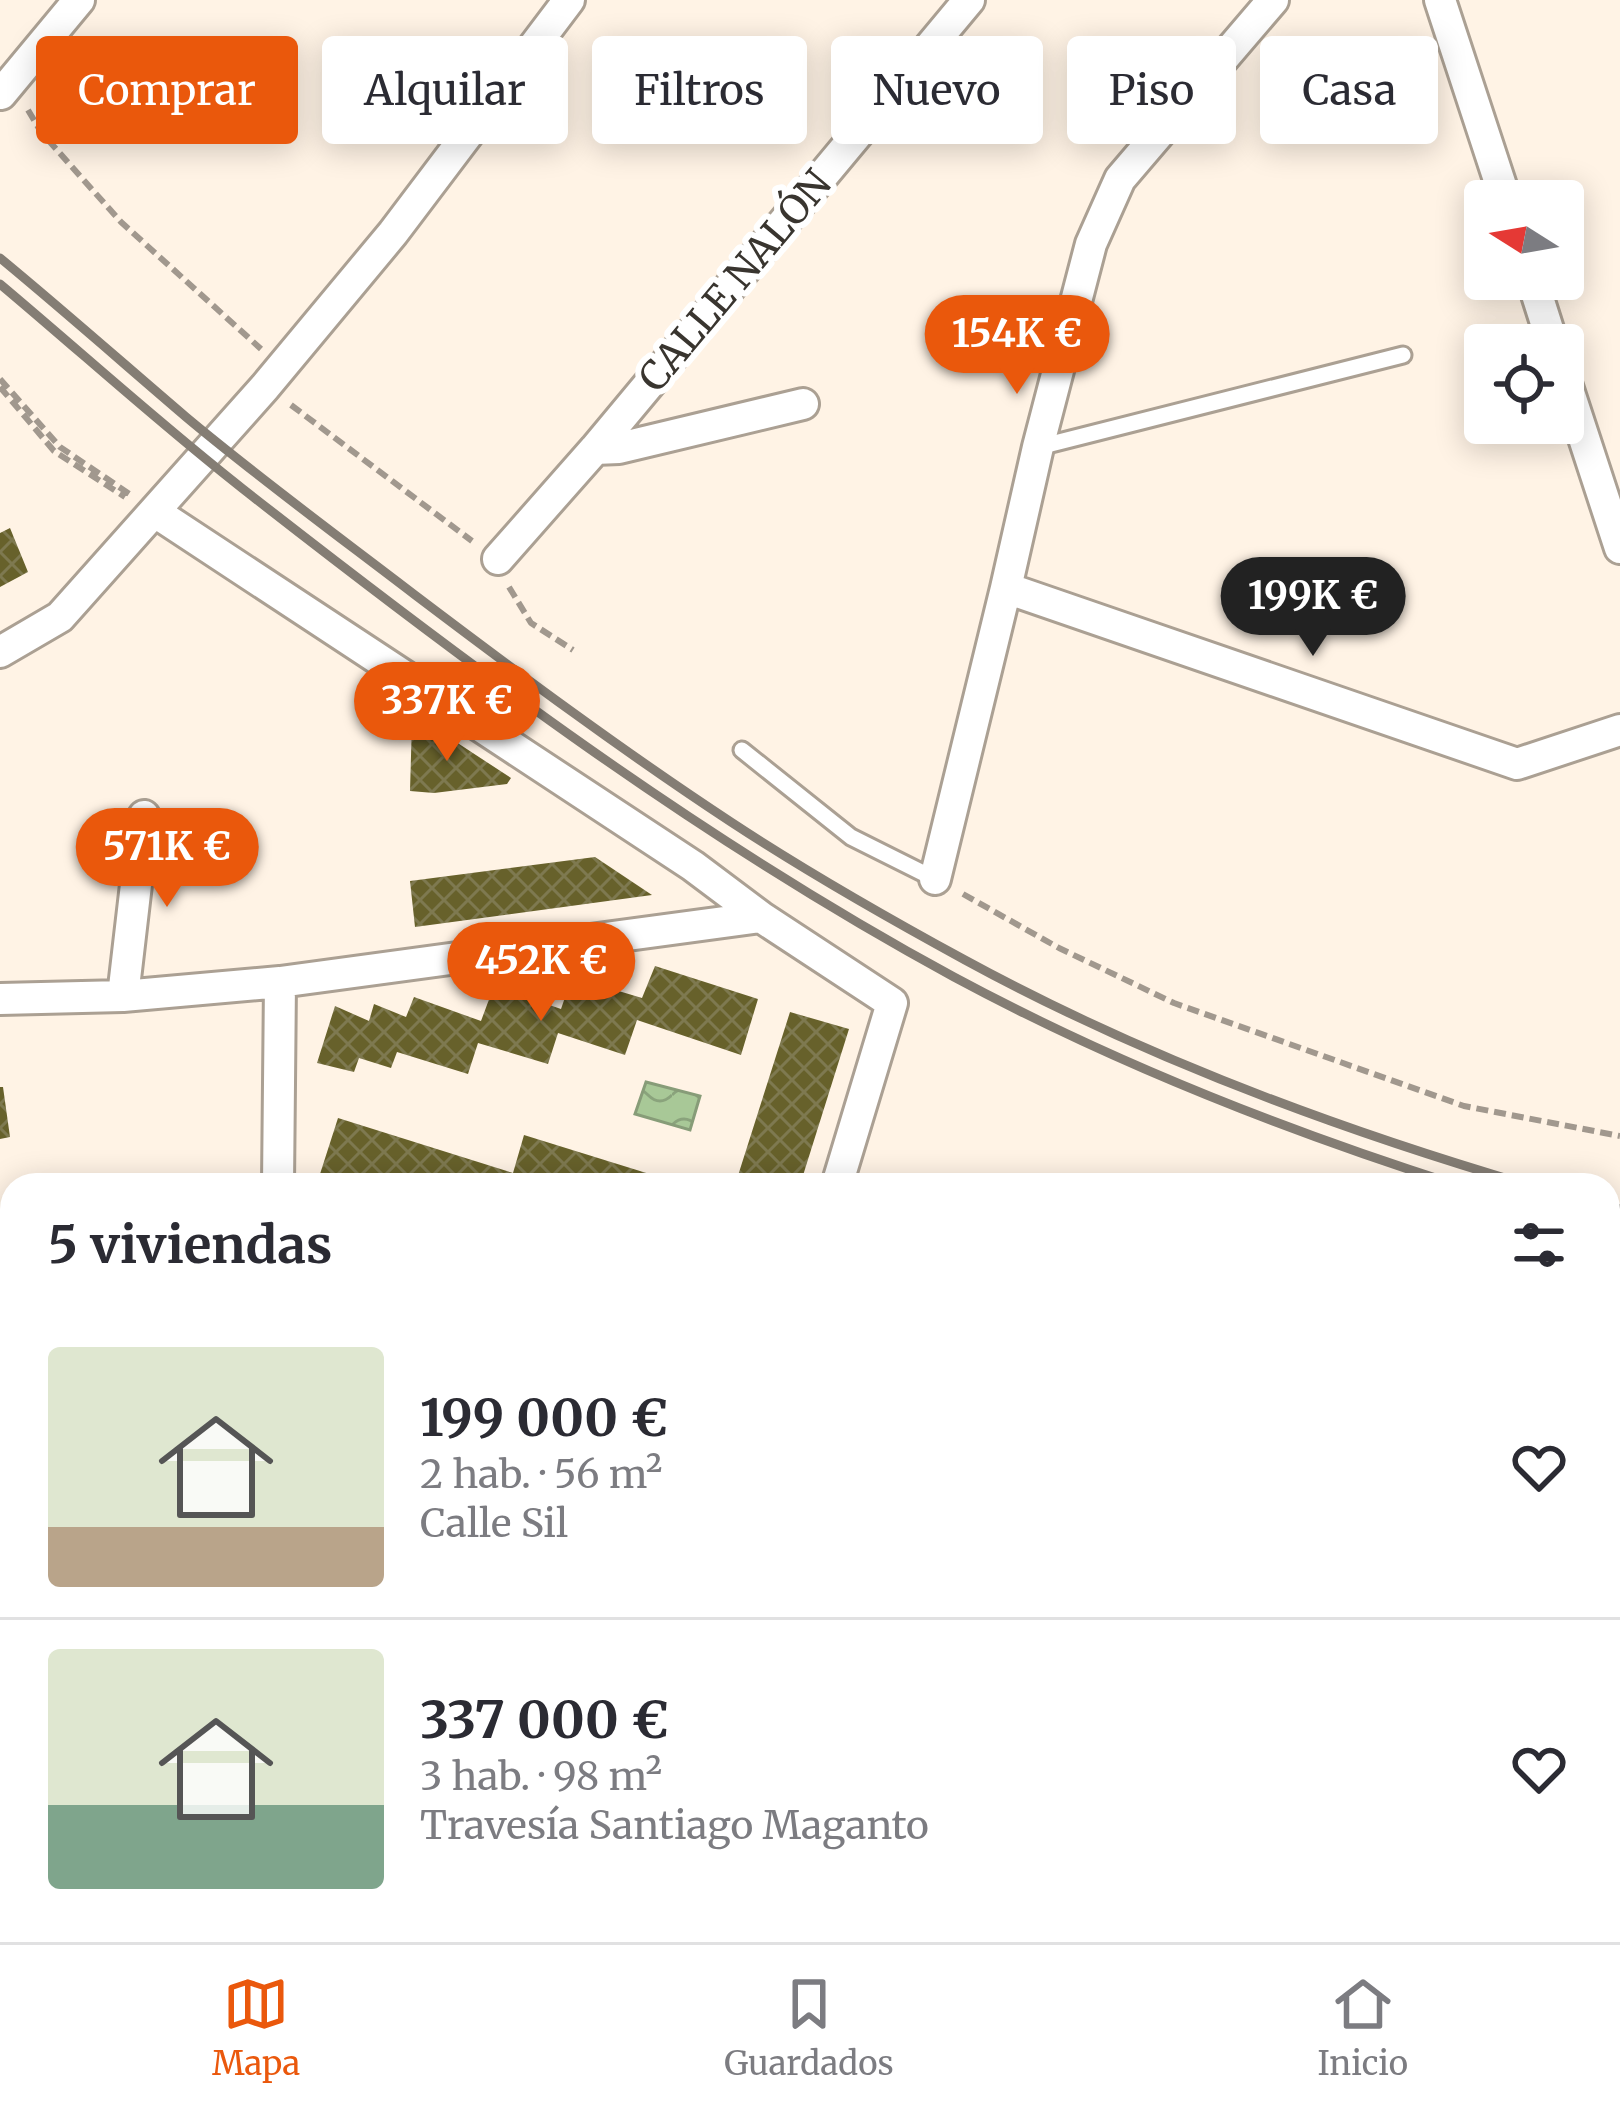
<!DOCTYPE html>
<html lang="es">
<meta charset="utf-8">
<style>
body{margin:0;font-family:Merriweather,serif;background:#f2f2f3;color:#2b2b33;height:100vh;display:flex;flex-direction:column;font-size:45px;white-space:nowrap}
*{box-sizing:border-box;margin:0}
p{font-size:39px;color:#7c7c81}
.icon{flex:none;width:66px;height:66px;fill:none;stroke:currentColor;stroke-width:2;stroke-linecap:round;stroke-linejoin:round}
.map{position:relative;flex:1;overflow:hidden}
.drawer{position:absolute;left:0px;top:1173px;width:1620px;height:771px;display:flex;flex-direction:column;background:#fff;border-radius:36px 36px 0 0;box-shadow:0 6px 30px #0003}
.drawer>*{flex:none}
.guide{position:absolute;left:36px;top:36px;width:1548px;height:108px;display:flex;gap:24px}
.needle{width:78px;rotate:281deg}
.buttons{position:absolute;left:1464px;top:180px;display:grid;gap:24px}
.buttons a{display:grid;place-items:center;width:120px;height:120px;border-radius:12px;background:#fff;box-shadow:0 6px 30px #0003;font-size:60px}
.price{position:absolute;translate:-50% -102px;padding:0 27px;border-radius:42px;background:#ea580c;color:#fff;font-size:39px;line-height:78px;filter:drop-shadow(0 3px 6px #0008)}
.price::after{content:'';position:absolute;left:50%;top:72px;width:36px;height:27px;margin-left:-18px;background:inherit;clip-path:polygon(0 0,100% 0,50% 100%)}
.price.selected{background:#222;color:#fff}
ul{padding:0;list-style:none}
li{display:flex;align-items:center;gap:36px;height:300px;padding:0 48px}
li+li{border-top:3px solid #e1e1e2}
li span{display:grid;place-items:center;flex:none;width:336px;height:240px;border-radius:12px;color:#555}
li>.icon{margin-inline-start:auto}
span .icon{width:144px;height:144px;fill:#fffc;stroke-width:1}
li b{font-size:51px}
h2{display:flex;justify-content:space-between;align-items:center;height:144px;padding:0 48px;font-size:51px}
.tag{padding:0 42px;border-radius:12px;background:#fff;box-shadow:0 6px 30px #0003;font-size:42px;line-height:108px}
.tag.selected{background:#ea580c;color:#fff}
.tab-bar{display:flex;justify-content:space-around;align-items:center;height:168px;border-top:3px solid #e1e1e2;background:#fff;font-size:33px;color:#7c7c81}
.tab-bar a{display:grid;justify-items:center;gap:6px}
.tab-bar .selected{color:#ea580c}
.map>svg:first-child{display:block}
.water{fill:url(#water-waves);stroke:#879c78;stroke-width:3}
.building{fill:url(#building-cross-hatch)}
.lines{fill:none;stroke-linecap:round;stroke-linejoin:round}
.service-casing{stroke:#aba093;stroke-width:21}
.minor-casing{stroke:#aba093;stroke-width:36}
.path{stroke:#a1988e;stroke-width:6;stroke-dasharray:12 6;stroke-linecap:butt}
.service{stroke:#fff;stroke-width:15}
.minor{stroke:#fff;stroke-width:30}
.rail{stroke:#847d74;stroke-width:9}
.labels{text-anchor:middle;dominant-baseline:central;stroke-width:12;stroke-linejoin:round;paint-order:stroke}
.street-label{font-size:39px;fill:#39352f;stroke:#fff}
</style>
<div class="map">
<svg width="1620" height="1942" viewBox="0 0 1620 1942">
<defs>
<pattern id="water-waves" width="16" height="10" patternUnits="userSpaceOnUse" patternTransform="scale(3)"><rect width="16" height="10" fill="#a8c897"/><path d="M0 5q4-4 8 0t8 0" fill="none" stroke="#8aa37c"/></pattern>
<pattern id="building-cross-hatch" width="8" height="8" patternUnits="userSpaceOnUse" patternTransform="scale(3)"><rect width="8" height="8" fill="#67612b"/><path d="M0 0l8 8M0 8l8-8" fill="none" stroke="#7e7950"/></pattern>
</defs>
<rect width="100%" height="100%" fill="#fff3e5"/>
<path class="water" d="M 646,1082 L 700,1096 L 690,1130 L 635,1114 Z"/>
<path class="building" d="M 10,528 L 28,572 L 0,587 L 0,533 Z
M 418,717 L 511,778 L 507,784 L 434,793 L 410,791 L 412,721 Z
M 595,857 L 652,895 L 415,927 L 410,881 Z
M 655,966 L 758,999 L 741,1055 L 637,1020 L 625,1055 L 558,1033 L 548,1064 L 478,1043 L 468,1074 L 397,1052 L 391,1068 L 359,1058 L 354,1072 L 317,1063 L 335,1006 L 369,1021 L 374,1004 L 406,1017 L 414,997 L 481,1021 L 494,986 L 561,1009 L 572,977 L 642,998 Z
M 790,1012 L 849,1029 L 800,1185 L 735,1185 Z
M 0,1087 L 3,1087 L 10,1137 L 0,1139 Z
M 338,1118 L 513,1173 L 524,1135 L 685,1185 L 357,1185 L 320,1174 Z
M 12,1286 L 12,1360 L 0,1370 L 0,1295 Z
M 12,1464 L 12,1546 L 0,1556 L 0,1473 Z
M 12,1668 L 12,1754 L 0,1761 L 0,1698 L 6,1694 L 0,1684 L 0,1675 Z
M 547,1932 L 637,1932 L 641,1942 L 522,1942 Z"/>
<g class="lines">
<defs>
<path id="service" d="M 1039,447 L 1403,355
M 742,750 L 851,837 L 935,879"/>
<path id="minor" d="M 1440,0 L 1506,201
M 1,94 L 79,0
M 1532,279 L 1553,345
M 1563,374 L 1620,548
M 595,449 L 619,448 L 803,404
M 155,512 L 693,866 L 761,917 L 892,1003 L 837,1185
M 498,559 L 595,449 L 969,0
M 1006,588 L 1517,764 L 1620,730
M 0,652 L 60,617 L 265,387 L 393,233 L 569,0
M 935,879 L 1006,588 L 1038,447 L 1091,244 L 1120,179 L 1273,0
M 123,996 L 144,816
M 0,999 L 123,996 L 280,982 L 761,917
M 278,1185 L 280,982
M 0,1415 L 12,1405
M 1608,1545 L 1620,1549
M 0,1616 L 12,1606
M 1608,1900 L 1620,1896
M 1012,1932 L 1016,1942
M 345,1942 L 359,1932
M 1497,1942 L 1524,1932"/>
</defs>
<use href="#service" class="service-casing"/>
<use href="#minor" class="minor-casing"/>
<path class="path" d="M 28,110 L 41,132 L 121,222 L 261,349
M 0,379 L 60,447 L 131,495
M 0,387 L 54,451 L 125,497
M 291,405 L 472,541
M 509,587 L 531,623 L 573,650
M 963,894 L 1059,948 L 1174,1003 L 1464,1106 L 1620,1136"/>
<use href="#service" class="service"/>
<use href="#minor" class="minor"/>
<path class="rail" d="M 0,258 C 63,310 124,364 186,417 C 260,479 338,536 415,595 C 518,673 623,751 731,822 C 807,872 886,917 965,960 C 1143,1057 1334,1128 1528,1185
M 0,284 C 81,352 160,424 243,489 C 469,666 701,840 954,977 C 1114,1063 1284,1130 1457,1185
M 1608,1206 L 1620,1209
M 1608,1226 L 1620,1229"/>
</g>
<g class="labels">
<g class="street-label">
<text transform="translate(735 281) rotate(-50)">CALLE NALÓN</text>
</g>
</g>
</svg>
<div class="buttons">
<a><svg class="needle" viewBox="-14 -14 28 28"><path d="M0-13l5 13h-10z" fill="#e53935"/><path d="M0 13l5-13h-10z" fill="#7c7c81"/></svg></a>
<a><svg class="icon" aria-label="locate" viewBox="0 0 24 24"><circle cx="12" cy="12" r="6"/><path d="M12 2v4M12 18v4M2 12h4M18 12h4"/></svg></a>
</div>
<b class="price" style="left:1017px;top:397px">154K €</b>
<b class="price selected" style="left:1313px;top:659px">199K €</b>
<b class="price" style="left:447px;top:764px">337K €</b>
<b class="price" style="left:167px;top:910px">571K €</b>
<b class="price" style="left:541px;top:1024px">452K €</b>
<div class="guide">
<a class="tag selected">Comprar</a>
<a class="tag">Alquilar</a>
<a class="tag">Filtros</a>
<a class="tag">Nuevo</a>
<a class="tag">Piso</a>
<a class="tag">Casa</a>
</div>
<section class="drawer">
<h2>5 viviendas<svg class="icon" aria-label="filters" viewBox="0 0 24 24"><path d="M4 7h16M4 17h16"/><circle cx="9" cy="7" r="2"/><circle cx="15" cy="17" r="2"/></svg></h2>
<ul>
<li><span style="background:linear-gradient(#dfe7d0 75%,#b9a48a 0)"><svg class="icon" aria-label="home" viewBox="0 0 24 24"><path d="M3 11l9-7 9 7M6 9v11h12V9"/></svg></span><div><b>199 000 €</b><p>2 hab. · 56 m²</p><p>Calle Sil</p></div><svg class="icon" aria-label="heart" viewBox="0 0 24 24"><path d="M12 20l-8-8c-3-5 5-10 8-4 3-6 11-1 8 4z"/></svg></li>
<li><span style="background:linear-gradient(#dfe7d0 65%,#7fa58c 0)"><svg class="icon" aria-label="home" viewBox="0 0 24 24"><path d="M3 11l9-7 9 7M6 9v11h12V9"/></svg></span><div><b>337 000 €</b><p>3 hab. · 98 m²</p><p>Travesía Santiago Maganto</p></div><svg class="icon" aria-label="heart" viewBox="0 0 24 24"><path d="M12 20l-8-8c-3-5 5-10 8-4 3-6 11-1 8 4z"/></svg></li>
</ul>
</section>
</div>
<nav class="tab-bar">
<a class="selected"><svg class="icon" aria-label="map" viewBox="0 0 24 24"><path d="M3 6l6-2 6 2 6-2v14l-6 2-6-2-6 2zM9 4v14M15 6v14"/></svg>Mapa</a>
<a><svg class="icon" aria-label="saved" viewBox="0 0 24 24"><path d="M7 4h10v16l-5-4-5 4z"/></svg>Guardados</a>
<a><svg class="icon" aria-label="home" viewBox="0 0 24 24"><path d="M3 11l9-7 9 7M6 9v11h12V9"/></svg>Inicio</a>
</nav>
